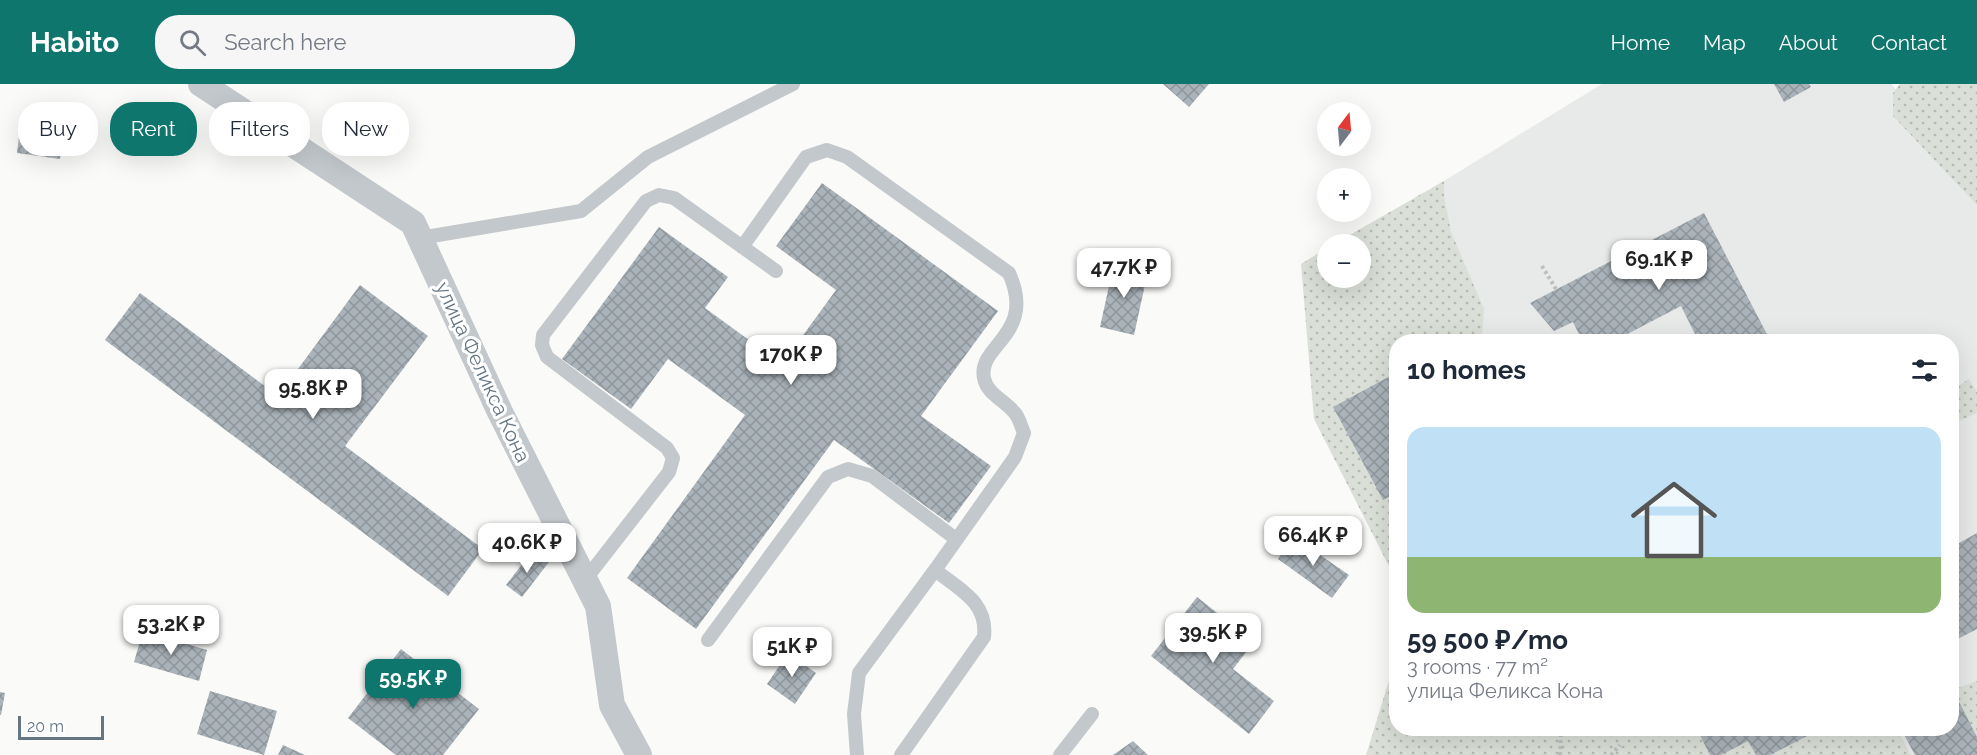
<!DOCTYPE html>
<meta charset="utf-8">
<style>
body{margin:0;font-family:Raleway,sans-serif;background:#f6f6f7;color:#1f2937;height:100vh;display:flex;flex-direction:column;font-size:22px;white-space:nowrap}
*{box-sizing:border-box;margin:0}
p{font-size:20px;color:#747a83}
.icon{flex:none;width:33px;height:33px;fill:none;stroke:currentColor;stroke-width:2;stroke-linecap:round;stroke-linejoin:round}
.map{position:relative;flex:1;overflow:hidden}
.panel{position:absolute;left:1389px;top:250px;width:570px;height:402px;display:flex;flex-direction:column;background:#fff;border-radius:24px;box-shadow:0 6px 24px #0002}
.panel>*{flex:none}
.guide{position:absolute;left:18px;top:18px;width:570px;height:54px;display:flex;gap:12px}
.needle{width:39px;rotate:16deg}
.controls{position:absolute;left:1317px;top:18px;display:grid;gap:12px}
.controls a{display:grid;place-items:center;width:54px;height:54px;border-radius:50%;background:#fff;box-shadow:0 6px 24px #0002;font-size:30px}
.scale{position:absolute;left:18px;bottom:15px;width:86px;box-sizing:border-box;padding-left:6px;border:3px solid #657683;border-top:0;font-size:16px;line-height:21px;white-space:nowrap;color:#657683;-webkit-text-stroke:4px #fff;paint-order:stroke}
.price{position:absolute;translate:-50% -51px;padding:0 14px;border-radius:12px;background:#fff;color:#222;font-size:20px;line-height:39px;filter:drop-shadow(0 2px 3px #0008)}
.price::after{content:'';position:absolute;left:50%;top:36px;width:18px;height:14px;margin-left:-9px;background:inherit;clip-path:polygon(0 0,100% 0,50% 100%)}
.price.selected{background:#0f766e;color:#fff}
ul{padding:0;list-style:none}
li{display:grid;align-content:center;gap:12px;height:318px;padding:0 18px}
li span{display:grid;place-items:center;height:186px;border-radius:18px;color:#555}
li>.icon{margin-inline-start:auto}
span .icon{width:108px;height:108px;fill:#fffc;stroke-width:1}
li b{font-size:26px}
h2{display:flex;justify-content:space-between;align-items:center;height:72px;padding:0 18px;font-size:26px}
.pill{padding:0 21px;border-radius:24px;background:#fff;box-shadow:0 6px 24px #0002;font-size:21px;line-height:54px}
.pill.selected{background:#0f766e;color:#fff}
header{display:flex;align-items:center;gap:36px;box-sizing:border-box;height:84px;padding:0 30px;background:#0f766e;color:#fff}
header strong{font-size:28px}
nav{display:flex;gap:33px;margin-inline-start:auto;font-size:21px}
.search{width:420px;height:54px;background:#f6f6f7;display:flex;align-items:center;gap:15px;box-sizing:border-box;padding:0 21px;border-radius:24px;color:#747a83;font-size:22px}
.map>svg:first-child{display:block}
.built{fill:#e8e9e9}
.grass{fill:url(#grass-dots)}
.building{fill:url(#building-cross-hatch)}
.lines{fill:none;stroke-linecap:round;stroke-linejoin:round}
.path{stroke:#bbbfc2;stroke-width:4;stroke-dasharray:3 3;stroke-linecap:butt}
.lane{stroke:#c3c8cc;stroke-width:14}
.street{stroke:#c3c8cc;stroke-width:26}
.labels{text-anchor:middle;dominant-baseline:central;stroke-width:6;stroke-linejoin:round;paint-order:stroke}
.street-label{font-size:20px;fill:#657683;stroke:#fff}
</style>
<header>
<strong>Habito</strong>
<div class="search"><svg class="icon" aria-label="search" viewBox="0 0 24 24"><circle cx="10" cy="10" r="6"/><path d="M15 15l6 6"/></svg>Search here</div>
<nav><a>Home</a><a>Map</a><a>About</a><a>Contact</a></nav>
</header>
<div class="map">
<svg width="1977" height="671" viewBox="0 0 1977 671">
<defs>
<pattern id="grass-dots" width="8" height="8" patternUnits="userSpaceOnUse" patternTransform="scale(1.5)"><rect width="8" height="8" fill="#dadfd7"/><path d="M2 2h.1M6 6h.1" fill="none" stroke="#b4b9b4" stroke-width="1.8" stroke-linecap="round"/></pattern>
<pattern id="building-cross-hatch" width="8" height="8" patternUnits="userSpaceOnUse" patternTransform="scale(1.5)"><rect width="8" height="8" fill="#aab3b9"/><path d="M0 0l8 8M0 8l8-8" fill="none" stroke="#8e969c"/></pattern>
</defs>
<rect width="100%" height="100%" fill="#fafaf8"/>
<path class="built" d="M 1602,0 L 1891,0 L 1977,90 L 1977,671 L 1493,671 L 1478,645 L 1952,645 L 1952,258 L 1396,258 L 1396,484 L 1320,333 L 1328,194 L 1360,194 L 1360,160 L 1341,160 Z"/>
<path class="grass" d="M 1900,0 L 1977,0 L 1977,121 L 1893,32 L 1893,9 Z
M 1444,97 L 1444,112 L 1451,148 L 1484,225 L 1482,252 L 1468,258 L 1396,258 L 1396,289 L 1333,323 L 1383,416 L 1396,409 L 1396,434 L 1389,439 L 1396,454 L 1396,496 L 1314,335 L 1301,180 L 1327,164 L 1328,194 L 1360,194 L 1360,160 L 1334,160 Z
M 1969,295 L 1977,308 L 1977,329 L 1952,340 L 1952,306 Z
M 1396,574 L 1396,645 L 1897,645 L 1911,671 L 1366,671 Z
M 1977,597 L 1977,657 L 1952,606 Z"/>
<path class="building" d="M 1163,0 L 1209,0 L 1189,23 Z
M 1774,0 L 1809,0 L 1811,3 L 1784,18 Z
M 21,36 L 64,41 L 60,75 L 17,69 Z
M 822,99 L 998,227 L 921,332 L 991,382 L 949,439 L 834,356 L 696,545 L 627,494 L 745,331 L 668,275 L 631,325 L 562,275 L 659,143 L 728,193 L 705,224 L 782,280 L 836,206 L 776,162 Z
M 1704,129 L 1771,258 L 1699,258 L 1681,222 L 1612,258 L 1583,258 L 1573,238 L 1554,247 L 1530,219 Z
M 1114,179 L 1148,187 L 1134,251 L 1100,243 Z
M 360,201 L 428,252 L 345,362 L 483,465 L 448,512 L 105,256 L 140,209 L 278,312 Z
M 1394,290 L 1396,294 L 1396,409 L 1383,416 L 1333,323 Z
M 1977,449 L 1977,545 L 1952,558 L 1952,463 Z
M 1294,453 L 1349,491 L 1332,514 L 1278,475 Z
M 533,466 L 549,478 L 522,513 L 506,501 Z
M 1197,513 L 1254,558 L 1233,585 L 1274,617 L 1249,650 L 1151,572 Z
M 143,547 L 207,566 L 199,597 L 134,578 Z
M 401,565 L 479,625 L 443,671 L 396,671 L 348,634 Z
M 788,569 L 816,589 L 795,620 L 767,600 Z
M 1952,604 L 1977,653 L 1977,671 L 1915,671 L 1901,645 L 1952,645 Z
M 210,607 L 277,627 L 264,671 L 197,650 Z
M 0,608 L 5,609 L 1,631 L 0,631 Z
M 1697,645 L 1813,645 L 1815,648 L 1770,671 L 1756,671 L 1748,657 L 1721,671 L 1710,671 Z
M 1133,657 L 1148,671 L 1113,671 Z
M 283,661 L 305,671 L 278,671 Z"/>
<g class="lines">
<path class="path" d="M 1542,182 L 1556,205
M 1560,671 L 1561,645
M 1611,671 L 1620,661"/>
<path class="lane" d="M 420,154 L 581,127 L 648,73 L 793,0
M 742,163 L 806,73 L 827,66 L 847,73 L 1009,189 C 1037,251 977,261 984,294 C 987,310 1004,316 1014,328 C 1019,333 1021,342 1024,349 L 1015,373 L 935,486
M 585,496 L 669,388 L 673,374 L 667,364 L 547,273 L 542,261 L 543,251 L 646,117 L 659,111 L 674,114 L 776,187
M 708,556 L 828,393 L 848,385 L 872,392 L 956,455
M 857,671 L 854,630 L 859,589 L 935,486 C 960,506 988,518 984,553 L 901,671
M 1060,671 L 1092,630"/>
<path class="street" d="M 201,0 L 413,139 L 500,328 L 598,522 L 612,621 L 639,671"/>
</g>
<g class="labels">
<g class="street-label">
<text transform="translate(483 288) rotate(65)">улица Феликса Кона</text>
</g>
</g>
</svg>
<div class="controls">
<a><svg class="needle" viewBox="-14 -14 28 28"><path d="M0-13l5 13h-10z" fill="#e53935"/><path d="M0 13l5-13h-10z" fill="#747a83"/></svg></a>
<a>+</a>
<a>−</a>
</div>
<div class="scale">20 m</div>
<b class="price" style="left:1659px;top:207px">69.1K ₽</b>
<b class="price" style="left:1124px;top:215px">47.7K ₽</b>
<b class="price" style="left:791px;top:302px">170K ₽</b>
<b class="price" style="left:313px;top:336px">95.8K ₽</b>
<b class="price" style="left:1313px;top:483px">66.4K ₽</b>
<b class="price" style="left:527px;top:490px">40.6K ₽</b>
<b class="price" style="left:171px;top:572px">53.2K ₽</b>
<b class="price" style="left:1213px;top:580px">39.5K ₽</b>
<b class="price" style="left:792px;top:594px">51K ₽</b>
<b class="price selected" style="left:413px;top:626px">59.5K ₽</b>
<div class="guide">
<a class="pill">Buy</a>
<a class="pill selected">Rent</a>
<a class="pill">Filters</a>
<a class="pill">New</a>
</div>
<section class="panel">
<h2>10 homes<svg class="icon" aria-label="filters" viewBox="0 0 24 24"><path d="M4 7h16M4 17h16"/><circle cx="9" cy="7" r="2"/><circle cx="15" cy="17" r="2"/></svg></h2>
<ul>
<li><span style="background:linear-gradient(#bfe0f5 70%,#8fb573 0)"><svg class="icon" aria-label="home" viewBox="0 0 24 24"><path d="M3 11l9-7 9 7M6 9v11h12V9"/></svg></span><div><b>59 500 ₽/mo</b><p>3 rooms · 77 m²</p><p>улица Феликса Кона</p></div></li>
</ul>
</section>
</div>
